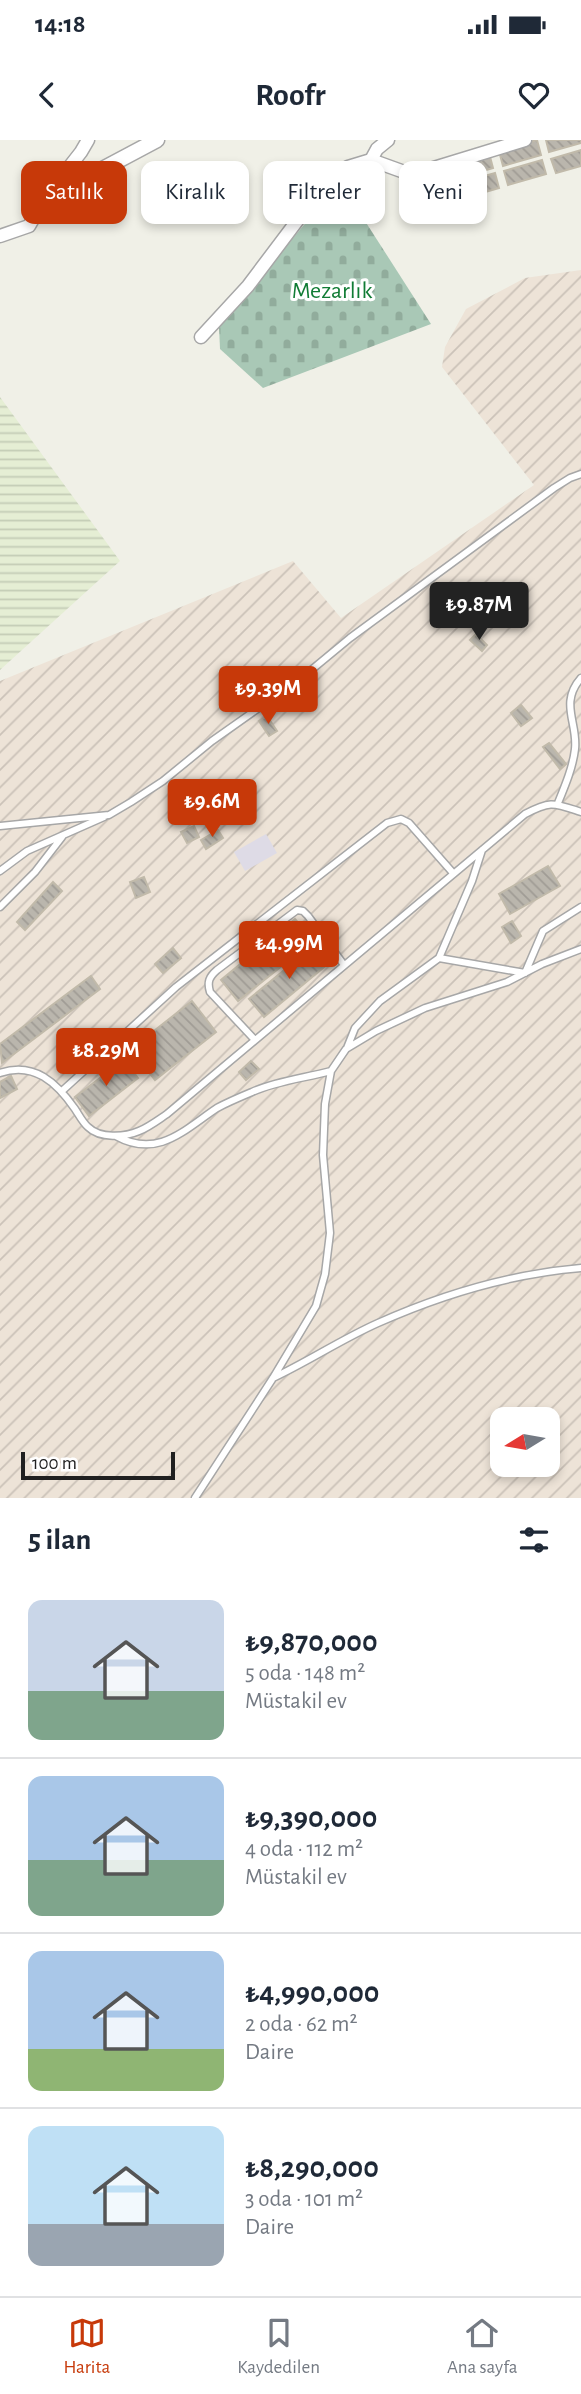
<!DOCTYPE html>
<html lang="tr">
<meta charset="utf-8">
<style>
body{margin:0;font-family:"Alegreya Sans",sans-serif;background:#f6f6f7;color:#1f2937;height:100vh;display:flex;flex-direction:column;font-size:26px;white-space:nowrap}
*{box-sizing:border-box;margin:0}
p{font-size:23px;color:#747a83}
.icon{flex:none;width:38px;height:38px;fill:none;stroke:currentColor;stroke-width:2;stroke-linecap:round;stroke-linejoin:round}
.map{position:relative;height:1358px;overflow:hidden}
.drawer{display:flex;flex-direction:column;background:#fff;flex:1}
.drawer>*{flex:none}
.banner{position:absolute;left:21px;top:21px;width:539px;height:63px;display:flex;gap:14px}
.needle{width:46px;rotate:259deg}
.fabs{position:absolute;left:490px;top:1267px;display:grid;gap:14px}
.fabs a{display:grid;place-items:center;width:70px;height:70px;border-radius:14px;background:#fff;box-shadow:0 4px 10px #0003;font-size:35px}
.scale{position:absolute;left:21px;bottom:18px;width:154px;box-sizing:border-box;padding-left:7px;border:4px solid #202020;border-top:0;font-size:19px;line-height:24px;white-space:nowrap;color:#202020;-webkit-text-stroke:5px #fff;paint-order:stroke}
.price{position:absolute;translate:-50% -60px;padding:0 16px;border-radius:7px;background:#c73909;color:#fff;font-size:23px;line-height:46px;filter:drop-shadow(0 2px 4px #0008)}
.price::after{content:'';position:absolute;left:50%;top:42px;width:21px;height:16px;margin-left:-10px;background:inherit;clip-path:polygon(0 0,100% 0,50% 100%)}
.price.current{background:#222;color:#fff}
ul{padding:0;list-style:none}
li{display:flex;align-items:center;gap:21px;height:175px;padding:0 28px}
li+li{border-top:2px solid #e0e1e3}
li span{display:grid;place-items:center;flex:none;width:196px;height:140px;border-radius:14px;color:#555}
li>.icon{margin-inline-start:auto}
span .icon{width:84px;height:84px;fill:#fffc;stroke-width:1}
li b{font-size:30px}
h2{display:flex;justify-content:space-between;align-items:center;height:84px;padding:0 28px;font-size:30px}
.pill{padding:0 24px;border-radius:14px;background:#fff;box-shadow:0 4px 10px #0003;font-size:24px;line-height:63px}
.pill.current{background:#c73909;color:#fff}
.status{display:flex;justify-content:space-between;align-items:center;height:49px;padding:0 35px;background:#fff;direction:ltr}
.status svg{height:19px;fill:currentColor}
header{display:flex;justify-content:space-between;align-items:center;height:91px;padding:0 28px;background:#fff;font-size:32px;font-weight:700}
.tab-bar{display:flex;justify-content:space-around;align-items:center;height:98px;border-top:2px solid #e0e1e3;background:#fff;font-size:19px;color:#747a83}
.tab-bar a{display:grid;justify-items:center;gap:4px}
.tab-bar .current{color:#c73909}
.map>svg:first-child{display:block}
.military{fill:url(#military-furrows);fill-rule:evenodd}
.farmland{fill:url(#farmland-rules)}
.cemetery{fill:url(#cemetery-stones)}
.plaza{fill:#dedbe6}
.building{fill:url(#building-back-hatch);stroke:#c1baaa;stroke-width:2}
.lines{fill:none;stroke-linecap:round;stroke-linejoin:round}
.service-casing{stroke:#a7a7a7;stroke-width:9}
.minor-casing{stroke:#a7a7a7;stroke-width:15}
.tertiary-casing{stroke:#a7a7a7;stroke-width:17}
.service{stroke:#fff;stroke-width:6}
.minor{stroke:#fff;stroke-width:12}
.tertiary{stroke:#fff;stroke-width:14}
.labels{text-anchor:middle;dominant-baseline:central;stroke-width:6;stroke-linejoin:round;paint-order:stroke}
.park-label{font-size:24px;fill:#117c35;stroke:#fff}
</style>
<div class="status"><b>14:18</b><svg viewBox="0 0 49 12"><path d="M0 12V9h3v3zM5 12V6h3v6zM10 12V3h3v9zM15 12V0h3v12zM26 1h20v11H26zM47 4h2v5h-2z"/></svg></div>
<header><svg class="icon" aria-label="back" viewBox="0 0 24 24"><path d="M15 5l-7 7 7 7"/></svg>Roofr<svg class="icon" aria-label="heart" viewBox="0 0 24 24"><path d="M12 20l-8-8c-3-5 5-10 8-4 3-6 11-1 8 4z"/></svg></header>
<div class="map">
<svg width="581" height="1358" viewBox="0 0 581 1358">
<defs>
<pattern id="military-furrows" width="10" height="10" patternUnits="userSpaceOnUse" patternTransform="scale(1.75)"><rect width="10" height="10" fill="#ede3d7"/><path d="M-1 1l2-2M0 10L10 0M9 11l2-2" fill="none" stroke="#cbc2b8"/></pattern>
<pattern id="farmland-rules" width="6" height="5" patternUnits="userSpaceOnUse" patternTransform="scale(1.75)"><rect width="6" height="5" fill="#e5eed4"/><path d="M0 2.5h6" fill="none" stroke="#c4ccb6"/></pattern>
<pattern id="cemetery-stones" width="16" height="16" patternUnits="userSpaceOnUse" patternTransform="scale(1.75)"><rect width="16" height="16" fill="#a9c8b6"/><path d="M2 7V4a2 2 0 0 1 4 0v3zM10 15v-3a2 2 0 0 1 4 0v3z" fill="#91ac9c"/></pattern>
<pattern id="building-back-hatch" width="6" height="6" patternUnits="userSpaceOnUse" patternTransform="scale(1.75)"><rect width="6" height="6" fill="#bab6ad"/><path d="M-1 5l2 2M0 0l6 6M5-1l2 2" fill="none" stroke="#a09c95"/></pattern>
</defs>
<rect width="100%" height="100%" fill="#f0f0e7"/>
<path class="military" d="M 581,130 L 581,1358 L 0,1358 L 0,541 L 293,421 L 341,478 L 534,345 L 442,227 L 445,207 L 466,169 L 525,138 ZM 502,1279 L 548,1279 L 548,1325 L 502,1325 Z"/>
<path class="farmland" d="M 0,257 L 120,421 L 0,530 Z"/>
<path class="cemetery" d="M 340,42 L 431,184 L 263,248 L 220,209 L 219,186 Z"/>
<path class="plaza" d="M 266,694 L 277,713 L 245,731 L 234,712 Z"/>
<path class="building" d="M 537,0 L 541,15 L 503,26 L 499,11 Z
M 546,0 L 581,0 L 581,3 L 549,12 Z
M 581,10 L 581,26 L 556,33 L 551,19 Z
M 489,13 L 493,28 L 455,39 L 451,24 Z
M 542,20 L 546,34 L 508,45 L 504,31 Z
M 495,33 L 499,48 L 461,59 L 457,44 Z
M 476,494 L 487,505 L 482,511 L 470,500 Z
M 521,565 L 532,578 L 521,586 L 511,573 Z
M 267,576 L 277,591 L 269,596 L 259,581 Z
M 549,603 L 566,624 L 560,629 L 543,607 Z
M 194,686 L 199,697 L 187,703 L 181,692 Z
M 218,690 L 223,698 L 206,709 L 201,700 Z
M 548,726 L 560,746 L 510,774 L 499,754 Z
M 144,737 L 150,752 L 136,758 L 130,742 Z
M 53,742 L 62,751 L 25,790 L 17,782 Z
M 295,779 L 313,801 L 238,861 L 221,840 Z
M 512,781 L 521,796 L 511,803 L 502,787 Z
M 315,805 L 329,823 L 264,877 L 249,859 Z
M 173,808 L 181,818 L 163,833 L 155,824 Z
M 91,836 L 100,849 L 2,923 L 0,904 Z
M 192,861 L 216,892 L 155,940 L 131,909 Z
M 124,920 L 138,938 L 89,976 L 75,957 Z
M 251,921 L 259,929 L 246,940 L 239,932 Z
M 11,936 L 17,949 L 0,958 L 0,942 Z"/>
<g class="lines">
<defs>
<path id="service" d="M 558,663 C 565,646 573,627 575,609 C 578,583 559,563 581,538
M 0,686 L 109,675 L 131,662 L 163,641 L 212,601 L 304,536 L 350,498 L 554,348 L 570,338 L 581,334
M 0,731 L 27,711 L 104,677
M 0,767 L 35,732 L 62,697
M 439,818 L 525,833 L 543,791 L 581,767
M 254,899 L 210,852 C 207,842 209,837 217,830 L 297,770 L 303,771 L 308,776 L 344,825
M 347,908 L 355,888 L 380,861 L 439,818 L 472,741 L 482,710
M 0,933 C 34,921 57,943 75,969 C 79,975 83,983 88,987 C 100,999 125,997 139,991 C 149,987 158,980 167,974 L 525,674 C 551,660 554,663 581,672
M 62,951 L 176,847 L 387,683 L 401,679 L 409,683 L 453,733
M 116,996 C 158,1019 184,990 217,968 C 228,962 240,957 252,952 C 276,941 305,938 331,931
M 273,1238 C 309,1221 342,1199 378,1183 C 443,1154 510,1134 581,1128
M 195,1358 L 273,1238 L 316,1166 L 325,1134 L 330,1093 L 323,1015 L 325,964 L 331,931 L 346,909 L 376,891 L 425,868 L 507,842 L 542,824 L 581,809"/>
<path id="minor" d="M 371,20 L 377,9 L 388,0
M 0,96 L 29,86 L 45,58 L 81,12 L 88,0
M 201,197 L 248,146 L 306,69 L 334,38 L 348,27 L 371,20 L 407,33 L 424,31 L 525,0"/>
<path id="tertiary" d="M 64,35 L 95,33 L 157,0"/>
</defs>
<use href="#service" class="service-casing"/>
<use href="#minor" class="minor-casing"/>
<use href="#tertiary" class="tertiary-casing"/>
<use href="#service" class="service"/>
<use href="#minor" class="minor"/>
<use href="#tertiary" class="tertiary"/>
</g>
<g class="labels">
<g class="park-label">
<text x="332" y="151">Mezarlık</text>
</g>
</g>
</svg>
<div class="fabs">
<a><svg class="needle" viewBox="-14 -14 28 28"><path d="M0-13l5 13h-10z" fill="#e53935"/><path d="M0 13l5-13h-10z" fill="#747a83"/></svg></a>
</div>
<div class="scale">100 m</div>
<b class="price current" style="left:479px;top:502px">₺9.87M</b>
<b class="price" style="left:268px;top:586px">₺9.39M</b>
<b class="price" style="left:212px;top:699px">₺9.6M</b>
<b class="price" style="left:289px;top:841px">₺4.99M</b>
<b class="price" style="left:106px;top:948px">₺8.29M</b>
<div class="banner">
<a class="pill current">Satılık</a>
<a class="pill">Kiralık</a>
<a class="pill">Filtreler</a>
<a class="pill">Yeni</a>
</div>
</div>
<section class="drawer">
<h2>5 ilan<svg class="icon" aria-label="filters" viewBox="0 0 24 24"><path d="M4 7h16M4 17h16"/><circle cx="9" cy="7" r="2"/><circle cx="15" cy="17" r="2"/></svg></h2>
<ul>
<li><span style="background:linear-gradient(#c9d6e8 65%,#7fa58c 0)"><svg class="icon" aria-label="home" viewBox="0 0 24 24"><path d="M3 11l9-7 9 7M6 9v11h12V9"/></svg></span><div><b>₺9,870,000</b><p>5 oda · 148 m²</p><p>Müstakil ev</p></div></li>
<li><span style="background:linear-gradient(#a9c7e8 60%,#7fa58c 0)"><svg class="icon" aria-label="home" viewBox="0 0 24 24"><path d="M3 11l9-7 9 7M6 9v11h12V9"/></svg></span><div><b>₺9,390,000</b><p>4 oda · 112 m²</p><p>Müstakil ev</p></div></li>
<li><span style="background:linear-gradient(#a9c7e8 70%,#8fb573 0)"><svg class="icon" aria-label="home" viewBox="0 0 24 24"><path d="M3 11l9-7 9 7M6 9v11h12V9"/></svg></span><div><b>₺4,990,000</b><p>2 oda · 62 m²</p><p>Daire</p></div></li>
<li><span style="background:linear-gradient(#bfe0f5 70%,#9aa5b1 0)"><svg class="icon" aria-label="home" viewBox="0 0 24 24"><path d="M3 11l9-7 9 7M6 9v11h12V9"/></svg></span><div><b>₺8,290,000</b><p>3 oda · 101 m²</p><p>Daire</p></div></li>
</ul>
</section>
<nav class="tab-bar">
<a class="current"><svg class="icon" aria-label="map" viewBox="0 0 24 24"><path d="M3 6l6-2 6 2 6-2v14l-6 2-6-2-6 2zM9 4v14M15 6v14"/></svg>Harita</a>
<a><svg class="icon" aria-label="saved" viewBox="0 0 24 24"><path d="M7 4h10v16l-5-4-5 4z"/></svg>Kaydedilen</a>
<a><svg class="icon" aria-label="home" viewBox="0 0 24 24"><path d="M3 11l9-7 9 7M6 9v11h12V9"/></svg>Ana sayfa</a>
</nav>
